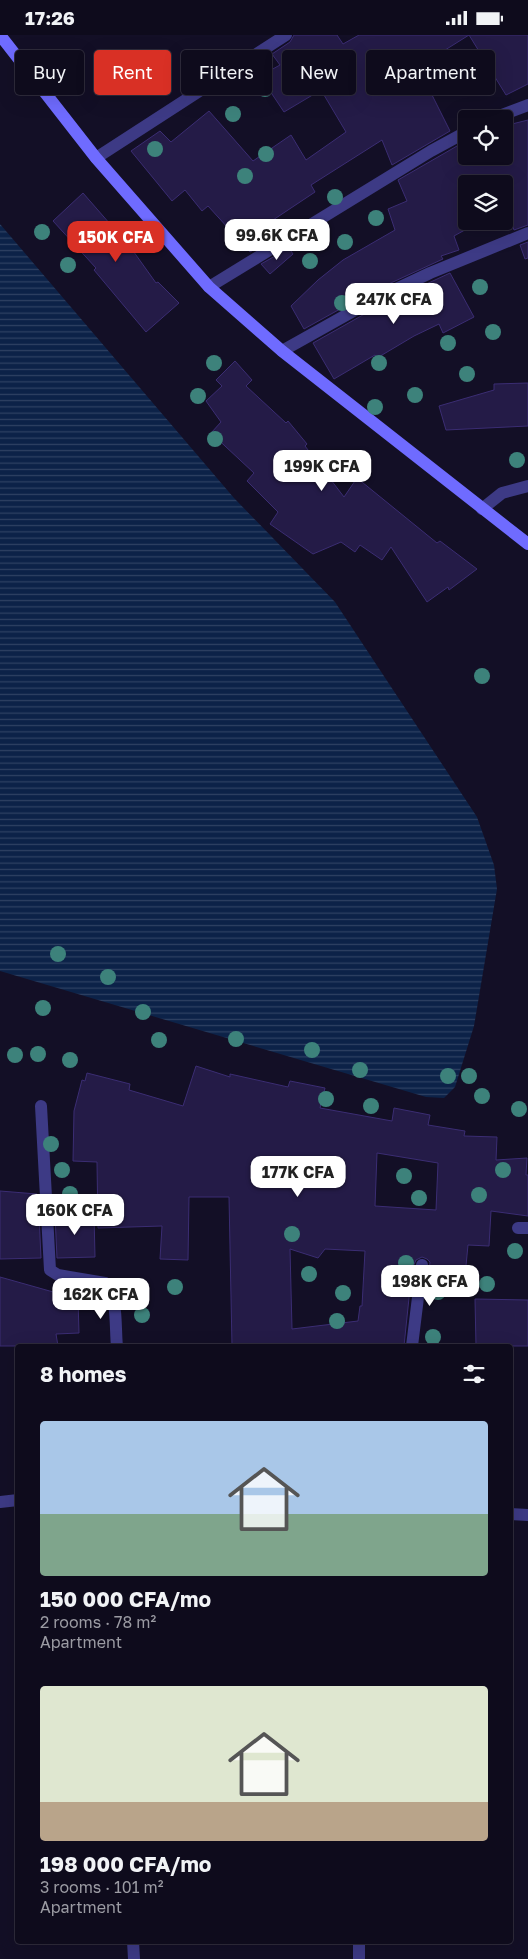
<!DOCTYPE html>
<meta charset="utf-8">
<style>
body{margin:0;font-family:"Golos Text",sans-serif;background:#1c1929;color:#f1f3f6;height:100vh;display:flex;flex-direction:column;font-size:19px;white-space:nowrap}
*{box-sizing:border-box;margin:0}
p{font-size:16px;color:#9b9ba3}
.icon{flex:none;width:28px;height:28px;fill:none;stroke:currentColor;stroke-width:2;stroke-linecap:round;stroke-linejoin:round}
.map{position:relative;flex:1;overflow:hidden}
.drawer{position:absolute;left:15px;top:1309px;width:498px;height:600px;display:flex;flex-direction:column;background:#0e0b1c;border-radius:5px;box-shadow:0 5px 20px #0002,0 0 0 1px #2e2b3b}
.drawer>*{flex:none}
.guide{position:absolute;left:15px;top:15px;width:499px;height:45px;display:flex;gap:10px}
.controls{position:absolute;left:458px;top:75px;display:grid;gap:10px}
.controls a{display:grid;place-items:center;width:55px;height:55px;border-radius:5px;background:#0e0b1c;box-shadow:0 5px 20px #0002,0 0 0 1px #2e2b3b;font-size:25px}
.price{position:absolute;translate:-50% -42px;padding:0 11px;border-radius:10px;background:#fff;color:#222;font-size:16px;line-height:32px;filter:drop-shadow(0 1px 2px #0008)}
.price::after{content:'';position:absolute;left:50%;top:30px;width:15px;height:11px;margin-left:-8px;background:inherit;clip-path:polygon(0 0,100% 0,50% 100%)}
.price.on{background:#d93025;color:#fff}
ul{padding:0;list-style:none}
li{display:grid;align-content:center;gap:10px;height:265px;padding:0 25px}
li span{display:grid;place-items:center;height:155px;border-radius:5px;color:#555}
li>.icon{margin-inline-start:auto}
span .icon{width:90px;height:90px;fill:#fffc;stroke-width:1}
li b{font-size:21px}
h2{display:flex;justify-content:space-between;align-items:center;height:60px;padding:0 25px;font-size:21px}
.chip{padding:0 18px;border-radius:5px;background:#0e0b1c;box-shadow:0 5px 20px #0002,0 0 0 1px #2e2b3b;font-size:18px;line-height:45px}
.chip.on{background:#d93025;color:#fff}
.status{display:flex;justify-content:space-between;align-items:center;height:35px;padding:0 25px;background:#0e0b1c;direction:ltr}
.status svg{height:14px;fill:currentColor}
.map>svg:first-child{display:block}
.water{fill:url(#water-rules)}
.building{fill:#241b47;stroke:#3b2d73;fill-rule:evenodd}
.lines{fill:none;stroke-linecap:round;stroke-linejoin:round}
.minor{stroke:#3d3a85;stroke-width:12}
.secondary{stroke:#6f6bff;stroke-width:12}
.tree{fill:#3d827b}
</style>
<div class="status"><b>17:26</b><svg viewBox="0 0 49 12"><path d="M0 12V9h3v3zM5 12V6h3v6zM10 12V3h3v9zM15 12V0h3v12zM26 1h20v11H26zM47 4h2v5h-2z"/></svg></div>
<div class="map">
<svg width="528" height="1924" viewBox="0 0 528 1924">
<defs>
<pattern id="water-rules" width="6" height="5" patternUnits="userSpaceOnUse" patternTransform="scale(1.25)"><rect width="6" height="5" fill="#0c2248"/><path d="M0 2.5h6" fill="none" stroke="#2f4163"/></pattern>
</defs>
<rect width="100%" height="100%" fill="#130f26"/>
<path class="water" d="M 0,189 L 234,463 L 335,567 L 477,782 L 494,830 L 497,854 L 474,991 L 455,1052 L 444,1063 L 426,1062 L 0,936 Z"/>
<path class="building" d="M 294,0 L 337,0 L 343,9 L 359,0 L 469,0 L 418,32 L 450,96 L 392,130 L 382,105 L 311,150 L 315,157 L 270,187 L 280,199 L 250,217 L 208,171 L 202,176 L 185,155 L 172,166 L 131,116 L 160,96 L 171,107 L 209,76 L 253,126 L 291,100 L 306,125 L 346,97 L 321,55 L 284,77 L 260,41 L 280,30 L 272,19 L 290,7 Z
M 469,0 L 528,0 L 528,49 L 506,60 Z
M 528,85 L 528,190 L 514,195 L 506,172 L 504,174 L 504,149 L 466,149 L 466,186 L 481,186 L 454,201 L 459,215 L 441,221 L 443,224 L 369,258 L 304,294 L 291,271 L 318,245 L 343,225 L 395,195 L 388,174 L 407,166 L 398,145 L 457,111 L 462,121 L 504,121 L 504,91 Z
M 83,158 L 131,213 L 156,248 L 158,247 L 179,268 L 146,297 L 94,235 L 96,233 L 53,186 Z
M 528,207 L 528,223 L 525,224 L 520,210 Z
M 289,213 L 293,219 L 270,239 L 261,229 Z
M 450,238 L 474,282 L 443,298 L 439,289 L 414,301 L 377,323 L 375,320 L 334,344 L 313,308 L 377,272 Z
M 235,326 L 252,345 L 246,351 L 286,388 L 288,386 L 307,409 L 305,411 L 344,462 L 357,443 L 437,508 L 440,506 L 477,534 L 449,555 L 448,552 L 427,567 L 391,512 L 382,525 L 360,510 L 355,517 L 341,507 L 313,519 L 270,489 L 278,477 L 247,446 L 254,438 L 211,398 L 221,387 L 206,366 L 222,351 L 216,345 Z
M 528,348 L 528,391 L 446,395 L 439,371 L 494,355 L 494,349 Z
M 196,1031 L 230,1042 L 230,1039 L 288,1052 L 290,1046 L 325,1053 L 320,1073 L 392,1086 L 394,1073 L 430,1080 L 428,1090 L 465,1096 L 464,1101 L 497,1102 L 496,1125 L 527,1123 L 526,1140 L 528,1140 L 528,1181 L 491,1176 L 489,1211 L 468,1210 L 465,1241 L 429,1236 L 430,1227 L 427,1224 L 422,1222 L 416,1225 L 412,1234 L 404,1311 L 232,1311 L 229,1162 L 189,1162 L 188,1225 L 160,1224 L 162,1191 L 98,1193 L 97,1127 L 73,1126 L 74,1076 L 82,1045 L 85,1046 L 87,1038 L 130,1049 L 129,1055 L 183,1071 ZM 377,1118 L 438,1128 L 436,1175 L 375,1171 ZM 290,1214 L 318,1223 L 325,1214 L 365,1216 L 362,1271 L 360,1271 L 358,1286 L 292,1294 Z
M 0,1156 L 37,1159 L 37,1180 L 39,1180 L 41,1223 L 0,1224 Z
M 55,1180 L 94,1180 L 95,1222 L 57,1223 Z
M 0,1242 L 78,1264 L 79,1298 L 56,1299 L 58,1311 L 0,1311 Z
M 475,1264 L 528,1265 L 528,1311 L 476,1311 Z"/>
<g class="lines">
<path class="minor" d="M 491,84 L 528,70
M 96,123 L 286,0
M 209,252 L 431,116 L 466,97
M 282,316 L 373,265 L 430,238 L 528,198
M 482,474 L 502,458 L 528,451
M 41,1071 L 50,1235 L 58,1240 L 105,1248 C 118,1257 115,1296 117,1311
M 518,1193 L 528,1193
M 412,1311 L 422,1230
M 0,1467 L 18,1465
M 510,1479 L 528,1480
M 133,1906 L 134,1924
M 359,1924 L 359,1906"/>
<path class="secondary" d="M 0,0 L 96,123 L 209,252 L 282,316 L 528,509"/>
</g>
<g class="tree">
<circle cx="484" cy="29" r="8"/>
<circle cx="265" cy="54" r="8"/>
<circle cx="233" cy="79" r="8"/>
<circle cx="155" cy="114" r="8"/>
<circle cx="266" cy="119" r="8"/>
<circle cx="245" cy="141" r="8"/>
<circle cx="335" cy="162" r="8"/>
<circle cx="376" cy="183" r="8"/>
<circle cx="288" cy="192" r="8"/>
<circle cx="42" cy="197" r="8"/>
<circle cx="345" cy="207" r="8"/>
<circle cx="310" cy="226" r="8"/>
<circle cx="68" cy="230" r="8"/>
<circle cx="480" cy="252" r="8"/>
<circle cx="342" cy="268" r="8"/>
<circle cx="405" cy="271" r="8"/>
<circle cx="493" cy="297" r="8"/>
<circle cx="448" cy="308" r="8"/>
<circle cx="214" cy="328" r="8"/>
<circle cx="379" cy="328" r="8"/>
<circle cx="467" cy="339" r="8"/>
<circle cx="415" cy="360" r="8"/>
<circle cx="198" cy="361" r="8"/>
<circle cx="375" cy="372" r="8"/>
<circle cx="215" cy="404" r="8"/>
<circle cx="517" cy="425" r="8"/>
<circle cx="482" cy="641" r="8"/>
<circle cx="58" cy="919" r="8"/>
<circle cx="108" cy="942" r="8"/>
<circle cx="43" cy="973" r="8"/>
<circle cx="143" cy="977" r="8"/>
<circle cx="236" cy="1004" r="8"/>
<circle cx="159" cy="1005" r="8"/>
<circle cx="312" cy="1015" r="8"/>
<circle cx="38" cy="1019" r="8"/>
<circle cx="15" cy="1020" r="8"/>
<circle cx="70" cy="1025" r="8"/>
<circle cx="360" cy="1035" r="8"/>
<circle cx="448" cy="1041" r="8"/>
<circle cx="469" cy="1041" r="8"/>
<circle cx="482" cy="1061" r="8"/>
<circle cx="326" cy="1064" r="8"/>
<circle cx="371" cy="1071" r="8"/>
<circle cx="519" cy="1074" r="8"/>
<circle cx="51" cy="1109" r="8"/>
<circle cx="62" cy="1135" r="8"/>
<circle cx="503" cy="1135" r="8"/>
<circle cx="404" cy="1141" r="8"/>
<circle cx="70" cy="1159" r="8"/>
<circle cx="479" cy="1160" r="8"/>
<circle cx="419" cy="1163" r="8"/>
<circle cx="292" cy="1199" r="8"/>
<circle cx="515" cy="1216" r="8"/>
<circle cx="406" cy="1228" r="8"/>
<circle cx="309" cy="1239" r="8"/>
<circle cx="487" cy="1249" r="8"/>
<circle cx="175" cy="1252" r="8"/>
<circle cx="133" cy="1253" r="8"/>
<circle cx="438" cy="1257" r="8"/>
<circle cx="343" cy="1258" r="8"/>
<circle cx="142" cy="1280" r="8"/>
<circle cx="337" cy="1286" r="8"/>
<circle cx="433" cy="1302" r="8"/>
</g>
</svg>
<div class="controls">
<a><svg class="icon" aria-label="locate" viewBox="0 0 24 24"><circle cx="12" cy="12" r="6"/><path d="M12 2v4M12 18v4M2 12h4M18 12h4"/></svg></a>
<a><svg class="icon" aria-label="layers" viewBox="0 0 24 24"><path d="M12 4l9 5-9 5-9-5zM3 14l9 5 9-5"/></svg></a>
</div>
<b class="price" style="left:277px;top:226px">99.6K CFA</b>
<b class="price on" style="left:116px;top:228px">150K CFA</b>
<b class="price" style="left:394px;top:290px">247K CFA</b>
<b class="price" style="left:322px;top:457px">199K CFA</b>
<b class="price" style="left:298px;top:1163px">177K CFA</b>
<b class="price" style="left:75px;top:1201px">160K CFA</b>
<b class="price" style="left:430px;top:1272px">198K CFA</b>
<b class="price" style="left:101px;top:1285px">162K CFA</b>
<div class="guide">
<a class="chip">Buy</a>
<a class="chip on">Rent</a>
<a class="chip">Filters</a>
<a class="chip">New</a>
<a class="chip">Apartment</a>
</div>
<section class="drawer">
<h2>8 homes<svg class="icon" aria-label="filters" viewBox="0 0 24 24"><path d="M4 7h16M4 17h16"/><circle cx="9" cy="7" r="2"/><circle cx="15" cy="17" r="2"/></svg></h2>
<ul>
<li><span style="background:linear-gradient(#a9c7e8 60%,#7fa58c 0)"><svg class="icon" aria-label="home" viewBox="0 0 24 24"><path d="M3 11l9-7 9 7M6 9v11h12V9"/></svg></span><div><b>150 000 CFA/mo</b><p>2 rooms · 78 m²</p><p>Apartment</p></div></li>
<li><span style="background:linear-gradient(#dfe7d0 75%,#b9a48a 0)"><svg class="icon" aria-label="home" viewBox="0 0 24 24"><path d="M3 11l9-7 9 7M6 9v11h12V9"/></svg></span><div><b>198 000 CFA/mo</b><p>3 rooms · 101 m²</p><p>Apartment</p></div></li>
</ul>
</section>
</div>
